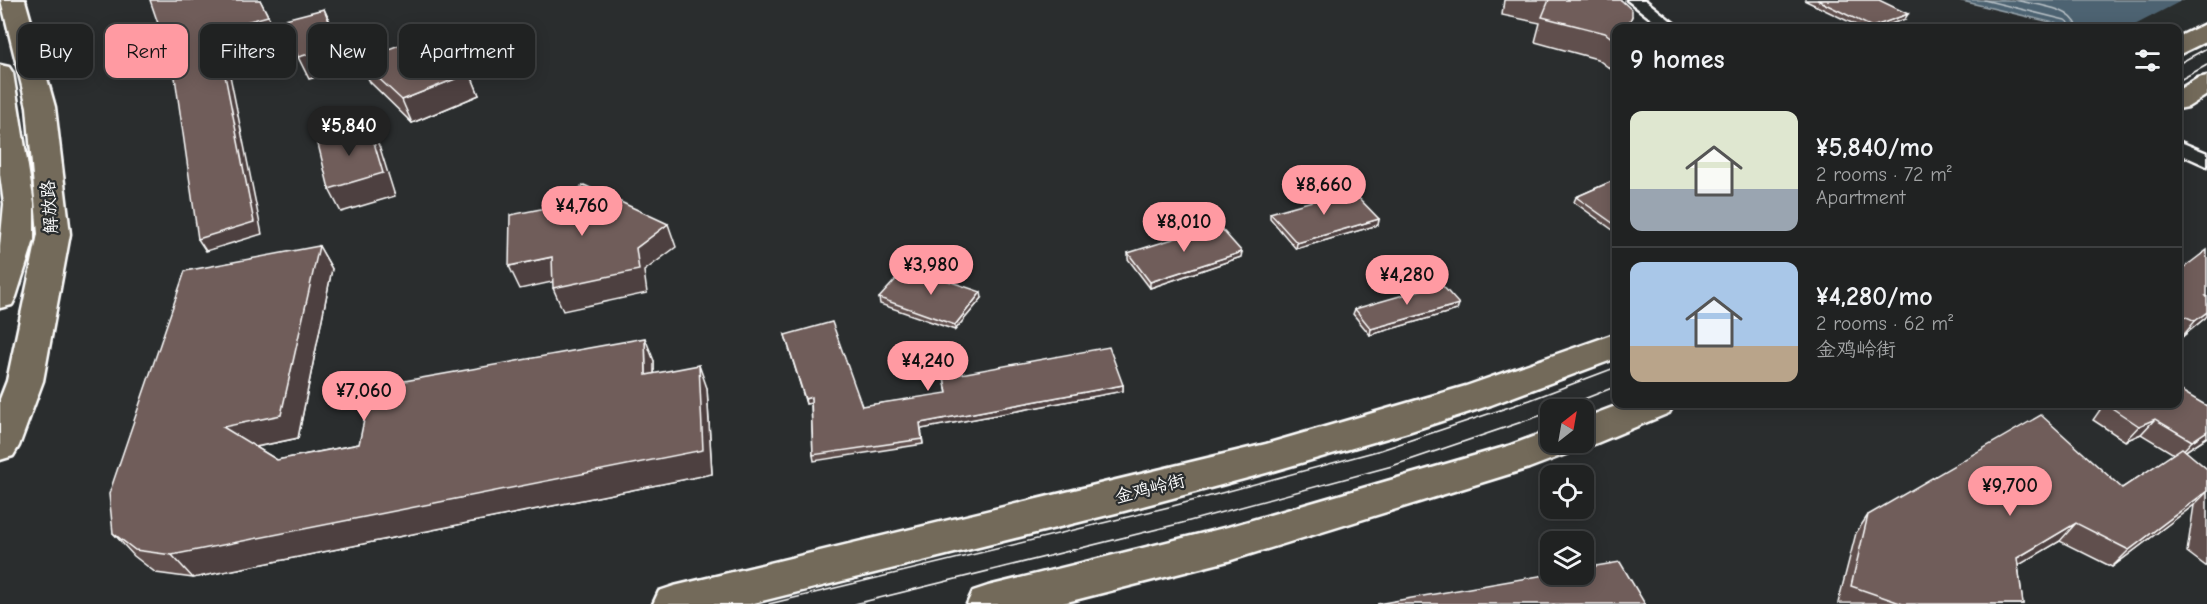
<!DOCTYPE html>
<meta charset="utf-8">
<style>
body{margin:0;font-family:"Comic Neue","LXGW WenKai TC",sans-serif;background:#2d2f2f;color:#f1f3f6;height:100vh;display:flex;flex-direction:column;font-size:22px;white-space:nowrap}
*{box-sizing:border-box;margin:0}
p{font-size:20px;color:#a2a4a5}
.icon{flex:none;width:33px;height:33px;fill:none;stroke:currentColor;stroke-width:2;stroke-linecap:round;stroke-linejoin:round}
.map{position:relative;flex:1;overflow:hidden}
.panel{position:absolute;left:1612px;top:24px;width:570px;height:384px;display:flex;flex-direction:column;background:#202222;border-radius:12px;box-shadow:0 3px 15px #0003,0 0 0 2px #3d3f40}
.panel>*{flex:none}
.top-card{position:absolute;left:18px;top:24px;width:570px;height:54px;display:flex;gap:12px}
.needle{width:39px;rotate:31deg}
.fabs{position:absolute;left:1540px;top:399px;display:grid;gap:12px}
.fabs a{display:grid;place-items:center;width:54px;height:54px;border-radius:12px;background:#202222;box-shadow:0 3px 15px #0003,0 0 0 2px #3d3f40;font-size:30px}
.price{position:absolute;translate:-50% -51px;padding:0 14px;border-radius:21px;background:#ff9aa2;color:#111;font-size:20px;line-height:39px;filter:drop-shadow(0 2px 3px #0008)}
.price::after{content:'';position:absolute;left:50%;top:36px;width:18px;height:14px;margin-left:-9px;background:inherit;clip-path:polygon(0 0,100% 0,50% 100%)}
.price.selected{background:#222;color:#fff}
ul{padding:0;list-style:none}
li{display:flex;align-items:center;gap:18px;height:150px;padding:0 18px}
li+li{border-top:2px solid #3d3f40}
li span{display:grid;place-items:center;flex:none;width:168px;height:120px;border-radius:12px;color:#555}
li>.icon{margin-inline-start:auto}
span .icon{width:72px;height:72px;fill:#fffc;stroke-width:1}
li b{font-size:26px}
h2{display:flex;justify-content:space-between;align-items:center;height:72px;padding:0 18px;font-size:26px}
.chip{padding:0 21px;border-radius:12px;background:#202222;box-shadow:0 3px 15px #0003,0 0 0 2px #3d3f40;font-size:21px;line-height:54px}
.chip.selected{background:#ff9aa2;color:#111}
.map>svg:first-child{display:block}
.water{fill:#4e6472;stroke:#95a2aa;stroke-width:1.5}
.pier{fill:#2a2d2e}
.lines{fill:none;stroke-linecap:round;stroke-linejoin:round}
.shore{stroke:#b8c1c7;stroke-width:1.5}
.street-casing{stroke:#fff;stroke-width:5}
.primary-casing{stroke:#fff;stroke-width:5}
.street{fill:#2a2d2e;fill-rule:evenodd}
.primary{fill:#736b5a;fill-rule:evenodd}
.tram{stroke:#fff;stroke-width:1.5}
.wall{fill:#60504d;stroke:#fff;stroke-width:1.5}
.shaded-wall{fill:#4e413f;stroke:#fff;stroke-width:1.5}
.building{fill:#705d5a;stroke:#fff;stroke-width:1.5}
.labels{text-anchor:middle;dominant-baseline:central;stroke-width:4.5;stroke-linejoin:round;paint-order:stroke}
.street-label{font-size:18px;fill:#fff;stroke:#2a2d2e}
</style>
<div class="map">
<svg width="2207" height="604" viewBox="0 0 2207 604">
<rect width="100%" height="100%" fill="#2a2d2e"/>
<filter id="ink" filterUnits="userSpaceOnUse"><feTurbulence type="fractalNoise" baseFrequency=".0167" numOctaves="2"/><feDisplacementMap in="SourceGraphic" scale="12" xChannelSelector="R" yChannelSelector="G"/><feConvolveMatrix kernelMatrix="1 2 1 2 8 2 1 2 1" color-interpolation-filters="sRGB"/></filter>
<g filter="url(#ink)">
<path class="water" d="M 1958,0 L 2207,0 L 2178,28 L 2075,28 Z"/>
<path class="pier" d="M 2183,0 L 2207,0 L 2207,62 L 2178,57 L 2178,28 L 2129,28 Z"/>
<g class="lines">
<path class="shore" d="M 1984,0 L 2065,20 L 2069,23 L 2070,28
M 2015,0 C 2034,5 2072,6 2078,28"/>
<defs>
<path id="street" d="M 1627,0 L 1645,0 L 1680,28 L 1663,28 Z
M 2178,141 L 2207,153 L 2207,166 L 2178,153 Z"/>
<path id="primary" d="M 1,0 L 25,0 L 55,107 L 70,234 L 43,381 L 19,446 L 13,456 L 0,460 L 0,399 L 7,381 L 38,234 L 27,107 Z
M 2207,23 L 2207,41 L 2178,55 L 2178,37 Z
M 0,65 L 9,67 L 13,73 L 34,204 L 34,240 L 16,297 L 12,305 L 0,308 L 0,247 L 4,204 L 0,174 Z
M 2207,76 L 2207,95 L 2188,107 L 2178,109 L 2178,90 L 2198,78 Z
M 1617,333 L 1617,358 L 1491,405 L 1408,432 L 1266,473 L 1124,511 L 750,604 L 653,604 L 659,591 L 674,586 L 1266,444 L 1466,386 Z
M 1621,404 L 1674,404 L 1669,413 L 1597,443 L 1584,447 L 1575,444 L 1571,452 L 1529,468 L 1228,561 L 1059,604 L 967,604 L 973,591 L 988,586 L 1228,527 L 1508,446 L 1551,430 L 1551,442 L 1584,442 L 1584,418 Z"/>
</defs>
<use href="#street" class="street-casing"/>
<use href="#primary" class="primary-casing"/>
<use href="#street" class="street"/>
<use href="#primary" class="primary"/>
<path class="tram" d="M 2178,64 L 2207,48
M 2178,81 L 2207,65
M 1556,410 L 1617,386
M 769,604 L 1173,506 L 1381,450 L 1530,400 L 1617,367
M 855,604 L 1182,523 L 1392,466 L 1551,412"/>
</g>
<path class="wall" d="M 1504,0 L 1621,0 L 1632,16 L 1628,28 L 1617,28 L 1617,59 L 1612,70 L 1597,59 L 1535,42 L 1540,23 L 1502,15 Z
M 1804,0 L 1879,0 L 1905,19 L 1879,28 L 1862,28 Z
M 359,60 L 470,73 L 479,95 L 412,123 L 370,82 Z
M 1617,179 L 1617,233 L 1574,202 L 1576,197 Z
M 1270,213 L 1379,219 L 1378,225 L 1296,249 L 1270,218 Z
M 319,246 L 332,269 L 298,438 L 256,447 L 277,460 L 359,444 L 654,361 L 654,374 L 707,388 L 712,474 L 193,578 L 156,573 L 134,556 L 113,533 Z
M 1128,253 L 1241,257 L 1150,288 L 1128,259 Z
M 2178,272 L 2205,318 L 2182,337 L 2178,335 Z
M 879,298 L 982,298 L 955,330 L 880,304 Z
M 1355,309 L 1457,310 L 1370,335 L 1353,314 Z
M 785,335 L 862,406 L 947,394 L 944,377 L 1123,385 L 1123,391 L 921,429 L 923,444 L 814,461 L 813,455 L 811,403 L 806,404 Z
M 2092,404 L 2178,404 L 2207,437 L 2185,451 L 2207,469 L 2207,567 L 2187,552 L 2194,505 L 2112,567 L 2060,541 L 2018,565 L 2023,604 L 1838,603 L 1856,533 L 1868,515 L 2122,488 L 2174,454 L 2141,434 L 2125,441 L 2093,420 L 2100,410 Z"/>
<path class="shaded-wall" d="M 260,0 L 274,27 L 223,41 L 262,234 L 206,251 L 198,239 L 216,30 Z
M 324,9 L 334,30 L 350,68 L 309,79 L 298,57 Z
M 1908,14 L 1905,19 L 1879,28 L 1871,28 L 1872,27 Z
M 170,42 L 172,55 L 165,44 Z
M 470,73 L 479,95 L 412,123 L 402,100 Z
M 369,126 L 380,148 L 395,196 L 341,212 L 329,189 Z
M 1379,219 L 1378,225 L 1296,249 L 1297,243 Z
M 668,224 L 676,247 L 644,271 L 647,293 L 563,311 L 553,288 L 636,248 Z
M 319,246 L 332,269 L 298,438 L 241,450 L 223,427 Z
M 1242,252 L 1241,257 L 1150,288 L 1150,282 Z
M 552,257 L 561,280 L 520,289 L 509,266 Z
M 981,292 L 982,298 L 955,330 L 955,325 Z
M 1459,304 L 1457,310 L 1370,335 L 1371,329 Z
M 2207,312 L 2207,316 L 2205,318 L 2182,337 L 2195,321 Z
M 645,338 L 654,361 L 654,399 L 646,375 Z
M 699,365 L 707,388 L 712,474 L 193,578 L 172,555 Z
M 1123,385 L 1123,391 L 921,429 L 923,444 L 920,423 Z
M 811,397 L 812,403 L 806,404 L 805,399 Z
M 2155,419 L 2141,434 L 2125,441 L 2139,426 Z
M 2207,431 L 2207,437 L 2178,456 L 2192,441 Z
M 2207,491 L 2207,492 L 2194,505 L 2112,567 L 2129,550 Z
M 2076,523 L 2060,541 L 2002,575 L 2017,558 Z"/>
<path class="building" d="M 150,0 L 260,0 L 268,16 L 216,30 L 254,222 L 198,239 L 170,42 L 165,44 Z
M 1549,0 L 1621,0 L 1632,10 L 1632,16 L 1627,28 L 1617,28 L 1617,42 L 1605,33 L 1542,17 Z
M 1817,0 L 1879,0 L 1908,14 L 1872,27 Z
M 324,9 L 339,46 L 298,57 L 285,19 Z
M 426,35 L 470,73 L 402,100 L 359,60 Z
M 369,126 L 383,173 L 329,189 L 317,140 Z
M 1617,179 L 1617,226 L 1576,197 Z
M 584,185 L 668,224 L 636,248 L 639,270 L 553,288 L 552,257 L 509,266 L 510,215 L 551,207 Z
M 1351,190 L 1379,219 L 1297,243 L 1270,213 Z
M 1218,225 L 1242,252 L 1150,282 L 1128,253 Z
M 319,246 L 281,415 L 223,427 L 277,460 L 359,444 L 371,387 L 645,338 L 646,375 L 699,365 L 703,450 L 172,555 L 135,550 L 113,533 L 109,494 L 185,271 Z
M 2207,250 L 2207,296 L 2206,296 L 2207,297 L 2207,312 L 2195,321 L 2178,313 L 2178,272 Z
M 907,267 L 981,292 L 955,325 L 879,298 Z
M 1441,284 L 1459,304 L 1371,329 L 1355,309 Z
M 832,322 L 862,406 L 947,393 L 944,377 L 1109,347 L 1123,385 L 920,423 L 922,439 L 813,455 L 811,397 L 805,399 L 785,335 Z
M 2178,389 L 2207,406 L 2207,431 L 2192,441 L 2155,419 L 2139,426 L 2106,404 L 2178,404 Z
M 2041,415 L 2122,488 L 2182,448 L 2207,469 L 2207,491 L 2129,550 L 2076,523 L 2017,558 L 2023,604 L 1903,604 L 1851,586 L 1868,515 Z
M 1620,562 L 1645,604 L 1377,604 L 1551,574 L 1584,574 L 1584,568 Z"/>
</g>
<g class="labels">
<g class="street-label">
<text transform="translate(50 207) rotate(-94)">解放路</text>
<text transform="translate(1150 489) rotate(-14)">金鸡岭街</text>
</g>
</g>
</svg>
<div class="fabs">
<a><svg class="needle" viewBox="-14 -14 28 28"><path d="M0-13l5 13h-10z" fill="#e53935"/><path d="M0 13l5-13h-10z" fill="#a2a4a5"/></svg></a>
<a><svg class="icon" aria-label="locate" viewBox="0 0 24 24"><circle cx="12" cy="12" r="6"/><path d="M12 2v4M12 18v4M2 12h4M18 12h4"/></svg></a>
<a><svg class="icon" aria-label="layers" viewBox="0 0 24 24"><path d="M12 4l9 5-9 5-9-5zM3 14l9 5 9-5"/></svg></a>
</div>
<b class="price selected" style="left:349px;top:157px">¥5,840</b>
<b class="price" style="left:1324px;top:216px">¥8,660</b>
<b class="price" style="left:582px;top:237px">¥4,760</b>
<b class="price" style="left:1184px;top:253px">¥8,010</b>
<b class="price" style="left:931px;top:296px">¥3,980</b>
<b class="price" style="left:1407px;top:306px">¥4,280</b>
<b class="price" style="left:928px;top:392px">¥4,240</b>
<b class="price" style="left:364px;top:422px">¥7,060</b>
<b class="price" style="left:2010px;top:517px">¥9,700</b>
<div class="top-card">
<a class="chip">Buy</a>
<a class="chip selected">Rent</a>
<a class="chip">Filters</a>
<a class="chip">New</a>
<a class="chip">Apartment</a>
</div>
<section class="panel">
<h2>9 homes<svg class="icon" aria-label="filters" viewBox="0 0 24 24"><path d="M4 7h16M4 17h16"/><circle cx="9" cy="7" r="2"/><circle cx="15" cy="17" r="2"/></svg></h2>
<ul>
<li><span style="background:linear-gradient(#dfe7d0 65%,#9aa5b1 0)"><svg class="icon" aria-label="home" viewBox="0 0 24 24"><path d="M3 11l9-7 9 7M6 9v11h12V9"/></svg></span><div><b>¥5,840/mo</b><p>2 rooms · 72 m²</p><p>Apartment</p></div></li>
<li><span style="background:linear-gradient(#a9c7e8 70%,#b9a48a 0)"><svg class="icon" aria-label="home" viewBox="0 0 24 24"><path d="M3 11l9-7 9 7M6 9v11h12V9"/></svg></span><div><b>¥4,280/mo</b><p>2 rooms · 62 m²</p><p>金鸡岭街</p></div></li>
</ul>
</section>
</div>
